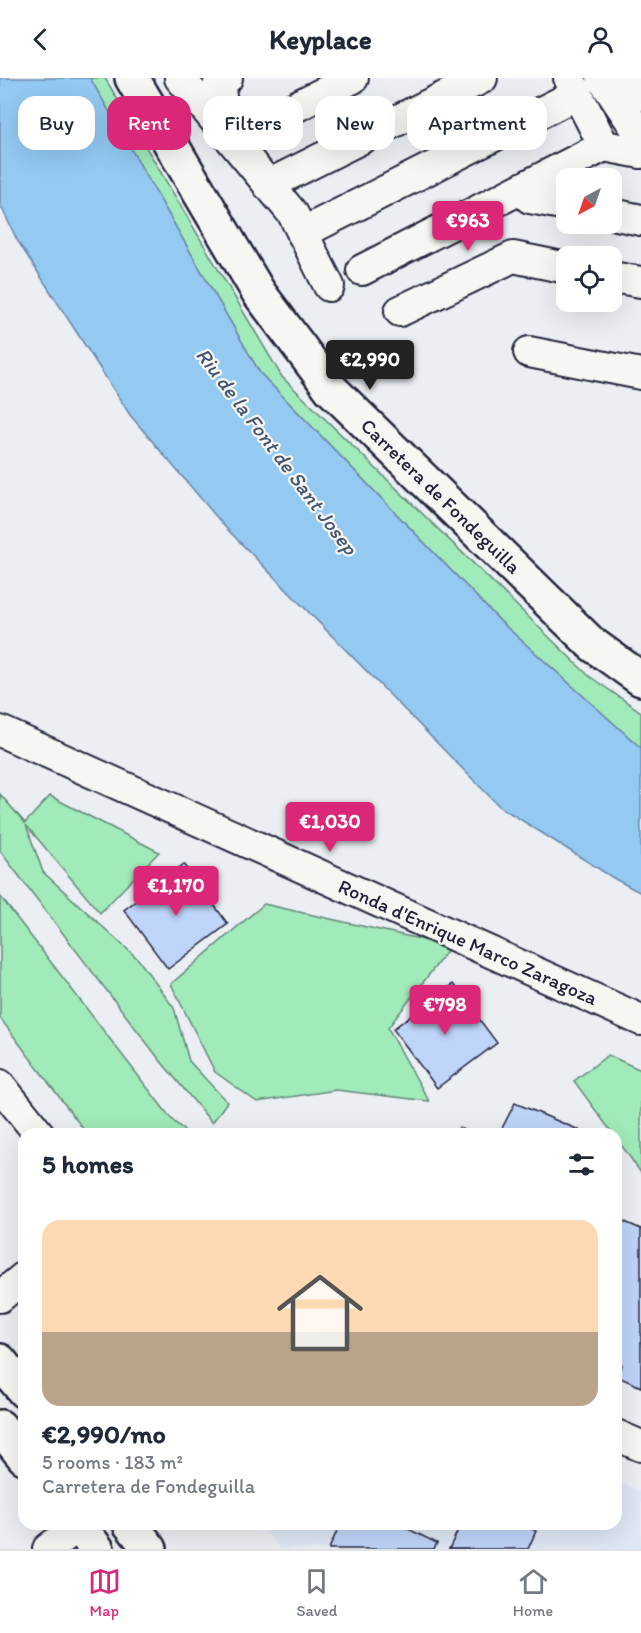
<!DOCTYPE html>
<meta charset="utf-8">
<style>
body{margin:0;font-family:Itim,sans-serif;background:#f2f2f3;color:#1f2937;height:100vh;display:flex;flex-direction:column;font-size:22px;white-space:nowrap}
*{box-sizing:border-box;margin:0}
p{font-size:20px;color:#747a83}
.icon{flex:none;width:33px;height:33px;fill:none;stroke:currentColor;stroke-width:2;stroke-linecap:round;stroke-linejoin:round}
.map{position:relative;flex:1;overflow:hidden}
.sheet{position:absolute;left:18px;top:1050px;width:604px;height:402px;display:flex;flex-direction:column;background:#fff;border-radius:18px;box-shadow:0 6px 24px #0002}
.sheet>*{flex:none}
.hud{position:absolute;left:18px;top:18px;width:606px;height:54px;display:flex;gap:12px}
.needle{width:39px;rotate:220deg}
.controls{position:absolute;left:556px;top:90px;display:grid;gap:12px}
.controls a{display:grid;place-items:center;width:66px;height:66px;border-radius:12px;background:#fff;box-shadow:0 6px 24px #0002;font-size:30px}
.price{position:absolute;translate:-50% -51px;padding:0 14px;border-radius:6px;background:#db2777;color:#fff;font-size:20px;line-height:39px;filter:drop-shadow(0 2px 3px #0008)}
.price::after{content:'';position:absolute;left:50%;top:36px;width:18px;height:14px;margin-left:-9px;background:inherit;clip-path:polygon(0 0,100% 0,50% 100%)}
.price.on{background:#222;color:#fff}
ul{padding:0;list-style:none}
li{display:grid;align-content:center;gap:12px;height:318px;padding:0 24px}
li+li{border-top:2px solid #e0e1e3}
li span{display:grid;place-items:center;height:186px;border-radius:18px;color:#555}
li>.icon{margin-inline-start:auto}
span .icon{width:108px;height:108px;fill:#fffc;stroke-width:1}
li b{font-size:26px}
h2{display:flex;justify-content:space-between;align-items:center;height:72px;padding:0 24px;font-size:26px}
.tag{padding:0 21px;border-radius:18px;background:#fff;box-shadow:0 6px 24px #0002;font-size:21px;line-height:54px}
.tag.on{background:#db2777;color:#fff}
header{display:flex;justify-content:space-between;align-items:center;height:78px;padding:0 24px;background:#fff;font-size:27px;font-weight:700}
.tab-bar{display:flex;justify-content:space-around;align-items:center;height:84px;border-top:2px solid #e0e1e3;background:#fff;font-size:16px;color:#747a83}
.tab-bar a{display:grid;justify-items:center;gap:3px}
.tab-bar .on{color:#db2777}
.map>svg:first-child{display:block}
.built{fill:#dee7f4}
.green{fill:#a1eab9;stroke:#62867a;stroke-width:1.5}
.water{fill:#94c9f2;stroke:#6686a9;stroke-width:1.5}
.building{fill:#bed4f8;stroke:#22223b;stroke-width:1.5}
.lines{fill:none;stroke-linecap:round;stroke-linejoin:round}
.street-casing{stroke:#22223b;stroke-width:34}
.secondary-casing{stroke:#22223b;stroke-width:38}
.street{stroke:#f6f6f2;stroke-width:30}
.secondary{stroke:#f6f6f2;stroke-width:33}
.labels{text-anchor:middle;dominant-baseline:central;stroke-width:4.5;stroke-linejoin:round;paint-order:stroke}
.street-label{font-size:20px;fill:#22223b;stroke:#f6f6f2}
.water-label{font-size:21px;font-style:italic;fill:#445472;stroke:#f6f6f2}
</style>
<header><svg class="icon" aria-label="back" viewBox="0 0 24 24"><path d="M15 5l-7 7 7 7"/></svg>Keyplace<svg class="icon" aria-label="person" viewBox="0 0 24 24"><circle cx="12" cy="8" r="4"/><path d="M4 21q1-7 8-7t8 7"/></svg></header>
<div class="map">
<svg width="641" height="1471" viewBox="0 0 641 1471">
<rect width="100%" height="100%" fill="#ebeff3"/>
<filter id="ink" filterUnits="userSpaceOnUse"><feTurbulence type="fractalNoise" baseFrequency=".0167" numOctaves="2"/><feDisplacementMap in="SourceGraphic" scale="12" xChannelSelector="R" yChannelSelector="G"/><feConvolveMatrix kernelMatrix="1 2 1 2 8 2 1 2 1" color-interpolation-filters="sRGB"/></filter>
<g filter="url(#ink)">
<path class="built" d="M 617,1403 L 641,1414 L 641,1471 L 280,1471 L 260,1446 L 616,1446 Z"/>
<path class="green" d="M 90,0 L 105,0 L 282,299 L 589,598 L 641,634 L 641,670 L 501,544 L 260,295 Z
M 0,716 L 25,745 L 50,718 L 159,774 L 100,835 L 26,747 L 43,794 L 138,881 L 174,930 L 189,983 L 227,1024 L 212,1045 L 159,981 L 0,773 Z
M 0,818 L 173,1043 L 189,1056 L 87,1056 L 0,940 Z
M 264,826 L 451,868 L 388,950 L 429,1023 L 336,1012 L 257,1024 L 215,994 L 171,906 Z
M 608,977 L 641,992 L 641,1095 L 617,1061 L 616,1056 L 613,1056 L 574,1003 Z"/>
<path class="water" d="M 0,0 L 90,0 L 260,295 L 501,544 L 641,670 L 641,815 L 615,801 L 499,728 L 225,449 L 130,337 L 17,162 L 0,126 Z"/>
<path class="building" d="M 184,786 L 228,846 L 168,891 L 124,832 Z
M 453,906 L 497,965 L 437,1010 L 393,951 Z
M 515,1025 L 579,1052 L 577,1056 L 499,1056 Z
M 459,1050 L 472,1056 L 450,1056 Z
M 616,1140 L 641,1151 L 641,1309 L 616,1298 L 622,1287 L 616,1285 Z
M 340,1446 L 398,1446 L 437,1465 L 434,1471 L 329,1471 Z
M 461,1446 L 521,1446 L 536,1453 L 528,1471 L 449,1471 Z"/>
<g class="lines">
<defs>
<path id="street" d="M 180,0 L 293,136 L 329,208
M 569,0 L 604,68
M 602,0 L 641,58
M 631,0 L 641,17
M 215,42 L 223,32 L 219,4 L 227,0
M 231,61 L 353,0
M 268,107 L 482,0
M 524,109 L 530,120 L 567,127
M 612,136 L 641,142
M 302,155 L 577,16
M 362,192 L 604,68 L 641,75
M 612,199 L 641,204
M 400,233 L 513,179 L 567,190
M 529,274 L 641,296
M 0,653 L 641,942
M 0,1007 L 39,1056
M 0,1219 L 24,1199
M 616,1357 L 641,1368
M 48,1471 L 78,1448"/>
<path id="secondary" d="M 132,0 L 259,215 L 331,311 L 592,566 L 641,601
M 0,1283 L 24,1313
M 0,1349 L 24,1379
M 77,1446 L 97,1471
M 130,1446 L 150,1471"/>
</defs>
<use href="#street" class="street-casing"/>
<use href="#secondary" class="secondary-casing"/>
<use href="#street" class="street"/>
<use href="#secondary" class="secondary"/>
</g>
</g>
<g class="labels">
<g class="street-label">
<text transform="translate(441 418) rotate(44)">Carretera de Fondeguilla</text>
<text transform="translate(468 864) rotate(24)">Ronda d'Enrique Marco Zaragoza</text>
</g>
<g class="water-label">
<text transform="translate(277 373) rotate(53)">Riu de la Font de Sant Josep</text>
</g>
</g>
</svg>
<div class="controls">
<a><svg class="needle" viewBox="-14 -14 28 28"><path d="M0-13l5 13h-10z" fill="#e53935"/><path d="M0 13l5-13h-10z" fill="#747a83"/></svg></a>
<a><svg class="icon" aria-label="locate" viewBox="0 0 24 24"><circle cx="12" cy="12" r="6"/><path d="M12 2v4M12 18v4M2 12h4M18 12h4"/></svg></a>
</div>
<b class="price" style="left:468px;top:174px">€963</b>
<b class="price on" style="left:370px;top:313px">€2,990</b>
<b class="price" style="left:330px;top:775px">€1,030</b>
<b class="price" style="left:176px;top:839px">€1,170</b>
<b class="price" style="left:445px;top:958px">€798</b>
<div class="hud">
<a class="tag">Buy</a>
<a class="tag on">Rent</a>
<a class="tag">Filters</a>
<a class="tag">New</a>
<a class="tag">Apartment</a>
</div>
<section class="sheet">
<h2>5 homes<svg class="icon" aria-label="filters" viewBox="0 0 24 24"><path d="M4 7h16M4 17h16"/><circle cx="9" cy="7" r="2"/><circle cx="15" cy="17" r="2"/></svg></h2>
<ul>
<li><span style="background:linear-gradient(#ffd9b3 60%,#b9a48a 0)"><svg class="icon" aria-label="home" viewBox="0 0 24 24"><path d="M3 11l9-7 9 7M6 9v11h12V9"/></svg></span><div><b>€2,990/mo</b><p>5 rooms · 183 m²</p><p>Carretera de Fondeguilla</p></div></li>
</ul>
</section>
</div>
<nav class="tab-bar">
<a class="on"><svg class="icon" aria-label="map" viewBox="0 0 24 24"><path d="M3 6l6-2 6 2 6-2v14l-6 2-6-2-6 2zM9 4v14M15 6v14"/></svg>Map</a>
<a><svg class="icon" aria-label="saved" viewBox="0 0 24 24"><path d="M7 4h10v16l-5-4-5 4z"/></svg>Saved</a>
<a><svg class="icon" aria-label="home" viewBox="0 0 24 24"><path d="M3 11l9-7 9 7M6 9v11h12V9"/></svg>Home</a>
</nav>
